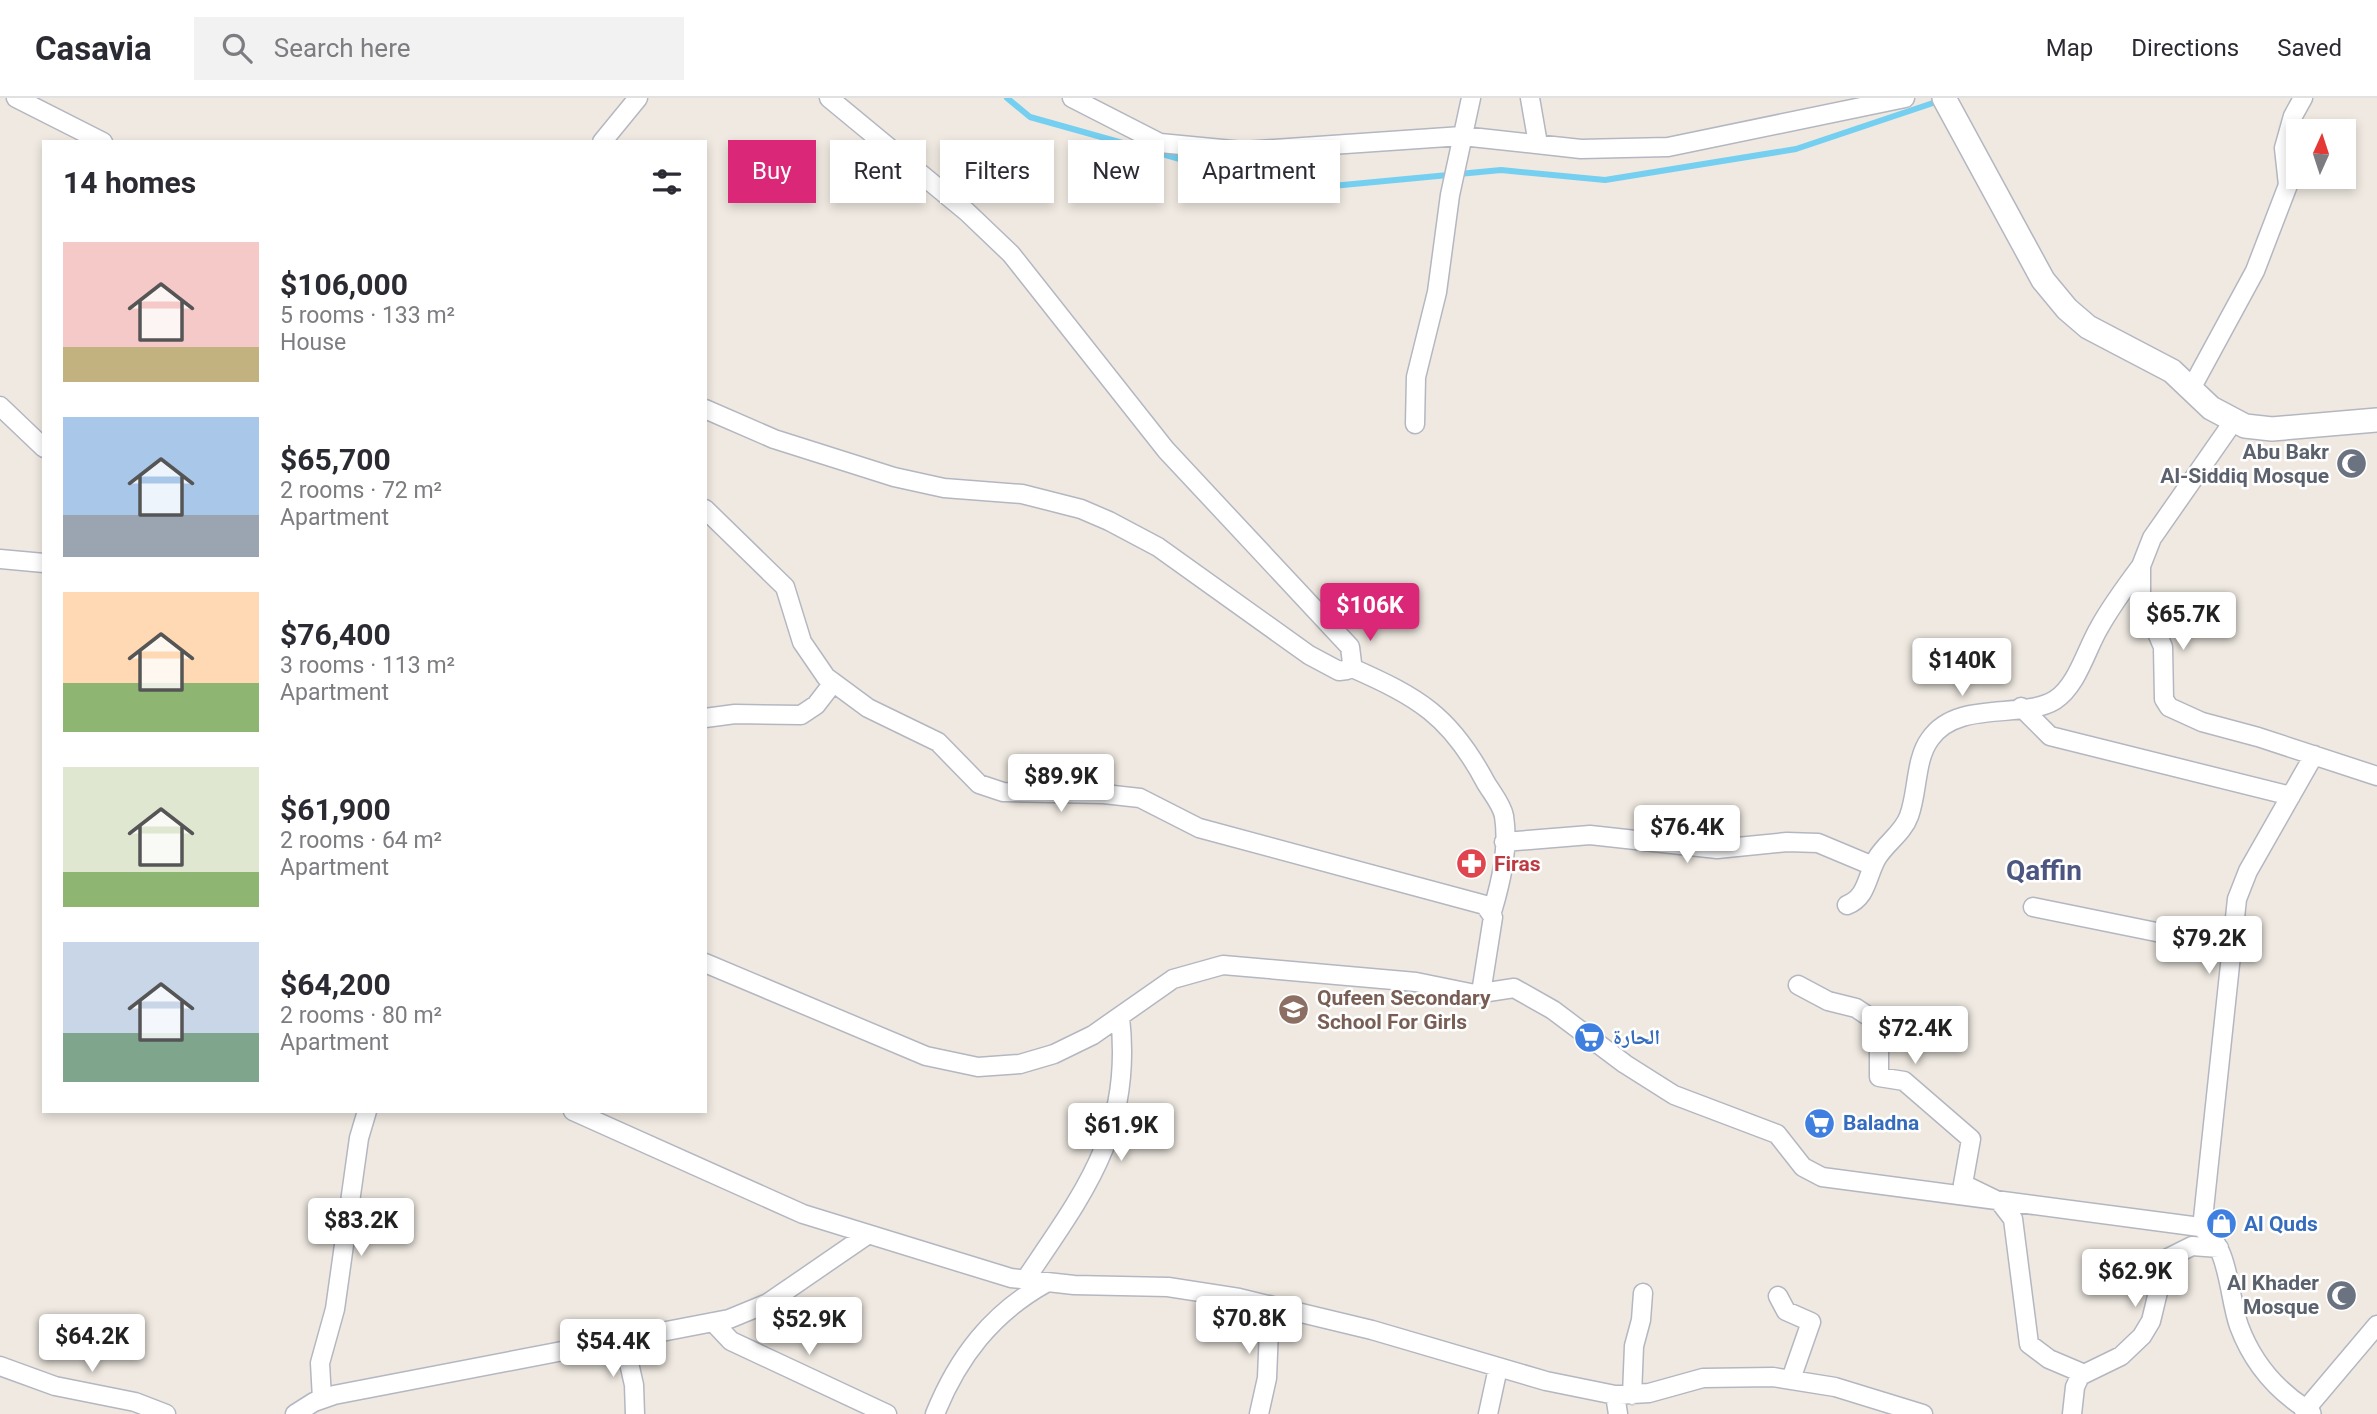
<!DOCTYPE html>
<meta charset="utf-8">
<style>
body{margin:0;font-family:Roboto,"Noto Naskh Arabic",sans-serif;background:#f2f2f3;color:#2b2b33;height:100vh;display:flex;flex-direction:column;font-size:26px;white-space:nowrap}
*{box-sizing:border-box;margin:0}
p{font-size:23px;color:#7c7c81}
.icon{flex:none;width:38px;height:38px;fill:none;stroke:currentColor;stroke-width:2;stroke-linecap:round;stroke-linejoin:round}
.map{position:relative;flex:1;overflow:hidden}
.details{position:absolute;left:42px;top:42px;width:665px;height:973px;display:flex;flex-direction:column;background:#fff;border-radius:0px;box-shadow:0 4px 10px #0003}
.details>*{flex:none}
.top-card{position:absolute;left:728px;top:42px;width:665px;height:63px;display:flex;gap:14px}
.needle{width:46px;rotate:3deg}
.controls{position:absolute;left:2286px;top:21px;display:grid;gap:14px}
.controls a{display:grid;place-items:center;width:70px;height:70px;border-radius:0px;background:#fff;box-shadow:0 4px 10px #0003;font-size:35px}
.price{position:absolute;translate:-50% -60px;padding:0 16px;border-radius:7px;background:#fff;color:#222;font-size:23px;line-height:46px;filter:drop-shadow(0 2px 4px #0008)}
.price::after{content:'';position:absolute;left:50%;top:42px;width:21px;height:16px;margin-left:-10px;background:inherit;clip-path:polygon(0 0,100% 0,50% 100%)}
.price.selected{background:#db2777;color:#fff}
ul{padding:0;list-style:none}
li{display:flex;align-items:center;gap:21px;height:175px;padding:0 21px}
li span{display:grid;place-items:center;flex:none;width:196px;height:140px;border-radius:0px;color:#555}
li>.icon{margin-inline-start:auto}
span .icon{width:84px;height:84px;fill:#fffc;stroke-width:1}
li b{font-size:30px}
h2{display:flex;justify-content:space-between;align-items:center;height:84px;padding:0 21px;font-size:30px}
.chip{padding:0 24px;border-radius:0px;background:#fff;box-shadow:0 4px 10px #0003;font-size:24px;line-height:63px}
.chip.selected{background:#db2777;color:#fff}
header{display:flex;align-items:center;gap:42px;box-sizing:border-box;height:98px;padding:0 35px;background:#fff;border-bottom:2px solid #e1e1e2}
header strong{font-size:33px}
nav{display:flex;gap:38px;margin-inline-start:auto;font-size:24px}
.search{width:490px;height:63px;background:#f2f2f3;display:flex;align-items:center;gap:18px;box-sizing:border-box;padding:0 24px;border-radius:0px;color:#7c7c81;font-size:26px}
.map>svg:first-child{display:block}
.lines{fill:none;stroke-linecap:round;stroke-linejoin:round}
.stream{stroke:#75cff0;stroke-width:6}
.minor-casing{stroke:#b4b7c1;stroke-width:21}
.tertiary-casing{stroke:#b4b7c1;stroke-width:26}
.minor{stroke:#fff;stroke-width:18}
.tertiary{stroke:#fff;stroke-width:23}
.labels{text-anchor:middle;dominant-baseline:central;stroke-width:5;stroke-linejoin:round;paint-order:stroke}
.worship-label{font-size:21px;font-weight:bold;fill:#5b616d;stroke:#fff;text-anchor:end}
.health-label{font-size:21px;font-weight:bold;fill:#be3a42;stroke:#fff;text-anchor:start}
.education-label{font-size:21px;font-weight:bold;fill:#785e54;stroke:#fff;text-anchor:start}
.shop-label{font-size:21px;font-weight:bold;fill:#366cbe;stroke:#fff;text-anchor:start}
.district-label{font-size:28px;font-weight:bold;fill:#4d5680;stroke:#fff}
</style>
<header>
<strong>Casavia</strong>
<div class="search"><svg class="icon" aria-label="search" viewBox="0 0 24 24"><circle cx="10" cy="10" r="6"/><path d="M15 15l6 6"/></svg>Search here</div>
<nav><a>Map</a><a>Directions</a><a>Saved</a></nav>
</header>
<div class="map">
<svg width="2377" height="1316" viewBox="0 0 2377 1316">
<rect width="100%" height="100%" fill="#efe9e1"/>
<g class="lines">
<path class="stream" d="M 1007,0 L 1030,19 L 1290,92 L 1501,72 L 1605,82 L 1796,51 L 1939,3"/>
<defs>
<path id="minor" d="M 16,0 L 103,44
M 1072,0 L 1160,45 L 1243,53 L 1462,38 L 1581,51 L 1668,49 L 1905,0
M 1530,0 L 1538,46
M 602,44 L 638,0
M 2192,289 L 2255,173 L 2288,87 L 2284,50 L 2293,18 L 2303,0
M 0,308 L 44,350
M 705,311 L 774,341 L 894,379 L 944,390 L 1022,396 L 1081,411 L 1109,423 L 1158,449 L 1309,557 L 1339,573 L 1347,572 L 1352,565 L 1350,549 L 1166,352 L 1011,156 L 967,114 L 829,0
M 2233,324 L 2152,440 L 2141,468 L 2141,497 L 2163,549 L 2164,601 L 2169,609 L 2202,624 L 2258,639 L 2377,678
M 1415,326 L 1416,279 L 1437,194 L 1450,97 L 1471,0
M 705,411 L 785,489 L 802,544 L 826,579 L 868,610 L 938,644 L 979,686 L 1003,694 L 1104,696 L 1140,700 L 1199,730 L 1485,807 L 1493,819 L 1481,895
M 0,461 L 44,465
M 1350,569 C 1418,599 1450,617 1486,685 C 1492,695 1502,707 1504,718 C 1509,750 1501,784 1492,814
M 2021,609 L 2050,638 L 2291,698
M 705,620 L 735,616 L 801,617 L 816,607 L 833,585
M 1504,744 L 1590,737 L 1717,751 L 1787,744 L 1818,745 L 1873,768
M 1847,807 C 1867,800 1867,777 1877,760 C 1886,745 1903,735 1909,718 C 1918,694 1915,661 1930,641 C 1957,601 2023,622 2055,602 C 2077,588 2086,552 2099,530 C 2111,508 2126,488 2141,468
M 2033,809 L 2161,835 L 2233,836
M 705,865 L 926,958 L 978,969 L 1020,966 L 1054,956 L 1093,937 L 1173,881 L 1223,867 L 1416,884 L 1475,896 L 1514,890 L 1553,912 L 1625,966 L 1674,997 L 1777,1036 L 1803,1069 L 1822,1079 L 2200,1129 C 2230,1147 2228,1197 2239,1228 C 2252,1263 2275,1291 2306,1311 L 2377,1227
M 1798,887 L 1828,903 L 1856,910 L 1874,922 L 1879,933 L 1879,979 L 1904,983 L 1971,1041 L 1963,1086 L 2000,1104 L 2013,1121 L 2029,1246 L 2049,1261 L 2082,1275
M 573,1013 L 803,1116 L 1011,1180 L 1074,1187 L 1168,1189 L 1239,1200 L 1372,1232 L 1546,1283 L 1615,1297 L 1649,1295 L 1703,1280 L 1773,1279 L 1835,1289 L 1923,1316
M 2202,1130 L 2237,801 L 2248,773 L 2314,657
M 1025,1182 C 1085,1093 1133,1033 1120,919
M 1778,1198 L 1786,1213 L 1811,1224 L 1791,1281
M 713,1224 L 731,1243 L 887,1316
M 624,1243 L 634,1287 L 635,1316
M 0,1268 L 55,1288 L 135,1304 L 166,1316
M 1615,1297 L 1618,1316
M 1632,1297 L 1634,1248 L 1641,1222 L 1643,1195
M 322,1301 L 320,1265 L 335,1211 L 359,1040 L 367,1013
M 295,1316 L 314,1304 L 334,1297 L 729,1221 L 768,1205 L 867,1137
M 935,1316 C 958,1259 992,1215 1046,1185
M 1259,1316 L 1267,1280 L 1270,1207
M 1488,1316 L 1498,1270
M 2072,1316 L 2075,1289 L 2080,1278 L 2121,1258 L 2142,1238 L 2151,1223 L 2166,1161 L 2192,1148 L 2219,1150"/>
<path id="tertiary" d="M 1944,0 L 2043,182 L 2067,211 L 2088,229 L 2172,273 L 2211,310 L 2245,328 L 2272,331 L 2377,322
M 2306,1311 L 2309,1316"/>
</defs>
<use href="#minor" class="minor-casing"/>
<use href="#tertiary" class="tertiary-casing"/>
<use href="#minor" class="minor"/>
<use href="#tertiary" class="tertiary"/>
</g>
<defs>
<symbol id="mosque-disc" viewBox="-11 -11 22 22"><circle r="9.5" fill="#6b7280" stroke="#fff"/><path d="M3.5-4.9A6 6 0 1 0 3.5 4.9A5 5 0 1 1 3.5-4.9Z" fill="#fff"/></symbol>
<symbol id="pharmacy-disc" viewBox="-11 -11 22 22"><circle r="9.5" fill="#e0444e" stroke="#fff"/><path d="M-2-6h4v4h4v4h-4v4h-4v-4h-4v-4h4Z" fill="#fff"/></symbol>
<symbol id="school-disc" viewBox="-11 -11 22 22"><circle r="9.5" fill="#8d6e63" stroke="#fff"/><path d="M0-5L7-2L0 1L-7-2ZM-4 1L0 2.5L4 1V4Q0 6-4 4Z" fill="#fff"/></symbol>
<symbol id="supermarket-disc" viewBox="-11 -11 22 22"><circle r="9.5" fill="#3f7fe0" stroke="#fff"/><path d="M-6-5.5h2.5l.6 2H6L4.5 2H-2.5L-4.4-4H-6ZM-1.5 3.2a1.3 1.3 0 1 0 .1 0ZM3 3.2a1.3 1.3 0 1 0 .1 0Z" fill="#fff"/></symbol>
<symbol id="shop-disc" viewBox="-11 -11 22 22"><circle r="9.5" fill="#3f7fe0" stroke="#fff"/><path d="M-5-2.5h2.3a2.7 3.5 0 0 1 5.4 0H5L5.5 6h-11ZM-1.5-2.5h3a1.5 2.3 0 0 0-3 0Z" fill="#fff"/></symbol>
</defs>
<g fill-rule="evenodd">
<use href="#mosque-disc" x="2334" y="348" width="35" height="35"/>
<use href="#pharmacy-disc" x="1454" y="748" width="35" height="35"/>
<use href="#school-disc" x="1276" y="894" width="35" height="35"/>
<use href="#supermarket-disc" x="1572" y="922" width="35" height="35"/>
<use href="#supermarket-disc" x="1802" y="1008" width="35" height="35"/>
<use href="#shop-disc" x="2204" y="1108" width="35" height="35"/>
<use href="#mosque-disc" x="2324" y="1180" width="35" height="35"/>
</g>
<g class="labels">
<g class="worship-label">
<text x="2329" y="354">Abu Bakr<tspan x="2329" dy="24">Al-Siddiq Mosque</tspan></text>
<text x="2319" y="1185">Al Khader<tspan x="2319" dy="24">Mosque</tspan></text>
</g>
<g class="health-label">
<text x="1494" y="766">Firas</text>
</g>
<g class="education-label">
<text x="1317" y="900">Qufeen Secondary<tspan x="1317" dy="24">School For Girls</tspan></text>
</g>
<g class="shop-label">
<text x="1613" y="939">الحارة</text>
<text x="1843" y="1025">Baladna</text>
<text x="2244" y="1126">Al Quds</text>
</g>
<g class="district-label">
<text x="2044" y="772">Qaffin</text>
</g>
</g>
</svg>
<div class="controls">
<a><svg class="needle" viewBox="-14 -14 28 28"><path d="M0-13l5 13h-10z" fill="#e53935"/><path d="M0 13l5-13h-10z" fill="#7c7c81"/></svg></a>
</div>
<b class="price selected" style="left:1370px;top:545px">$106K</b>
<b class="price" style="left:2183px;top:554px">$65.7K</b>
<b class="price" style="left:1962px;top:600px">$140K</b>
<b class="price" style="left:1061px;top:716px">$89.9K</b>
<b class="price" style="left:1687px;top:767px">$76.4K</b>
<b class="price" style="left:2209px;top:878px">$79.2K</b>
<b class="price" style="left:1915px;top:968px">$72.4K</b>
<b class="price" style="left:1121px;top:1065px">$61.9K</b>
<b class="price" style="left:361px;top:1160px">$83.2K</b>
<b class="price" style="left:2135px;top:1211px">$62.9K</b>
<b class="price" style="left:1249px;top:1258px">$70.8K</b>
<b class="price" style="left:809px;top:1259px">$52.9K</b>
<b class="price" style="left:92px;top:1276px">$64.2K</b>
<b class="price" style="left:613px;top:1281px">$54.4K</b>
<div class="top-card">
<a class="chip selected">Buy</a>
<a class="chip">Rent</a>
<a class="chip">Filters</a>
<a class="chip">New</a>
<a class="chip">Apartment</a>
</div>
<section class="details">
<h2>14 homes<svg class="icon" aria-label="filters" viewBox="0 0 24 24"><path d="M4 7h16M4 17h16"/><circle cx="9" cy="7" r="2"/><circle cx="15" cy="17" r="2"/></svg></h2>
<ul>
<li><span style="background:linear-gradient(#f6c9c9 75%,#c2b280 0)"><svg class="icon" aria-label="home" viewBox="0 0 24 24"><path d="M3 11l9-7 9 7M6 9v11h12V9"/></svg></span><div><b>$106,000</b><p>5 rooms · 133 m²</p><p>House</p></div></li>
<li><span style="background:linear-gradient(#a9c7e8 70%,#9aa5b1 0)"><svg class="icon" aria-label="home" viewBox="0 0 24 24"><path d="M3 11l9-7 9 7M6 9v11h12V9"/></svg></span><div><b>$65,700</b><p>2 rooms · 72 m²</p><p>Apartment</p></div></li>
<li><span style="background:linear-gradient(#ffd9b3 65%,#8fb573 0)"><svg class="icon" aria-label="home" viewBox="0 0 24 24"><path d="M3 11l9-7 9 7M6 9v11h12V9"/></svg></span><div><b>$76,400</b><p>3 rooms · 113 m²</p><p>Apartment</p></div></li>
<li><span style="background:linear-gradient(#dfe7d0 75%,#8fb573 0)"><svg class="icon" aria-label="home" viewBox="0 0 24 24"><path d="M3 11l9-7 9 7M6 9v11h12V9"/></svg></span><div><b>$61,900</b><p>2 rooms · 64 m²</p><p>Apartment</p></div></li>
<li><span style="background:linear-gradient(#c9d6e8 65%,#7fa58c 0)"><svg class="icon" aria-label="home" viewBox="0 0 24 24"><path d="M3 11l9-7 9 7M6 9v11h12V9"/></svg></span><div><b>$64,200</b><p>2 rooms · 80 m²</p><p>Apartment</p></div></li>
</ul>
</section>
</div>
